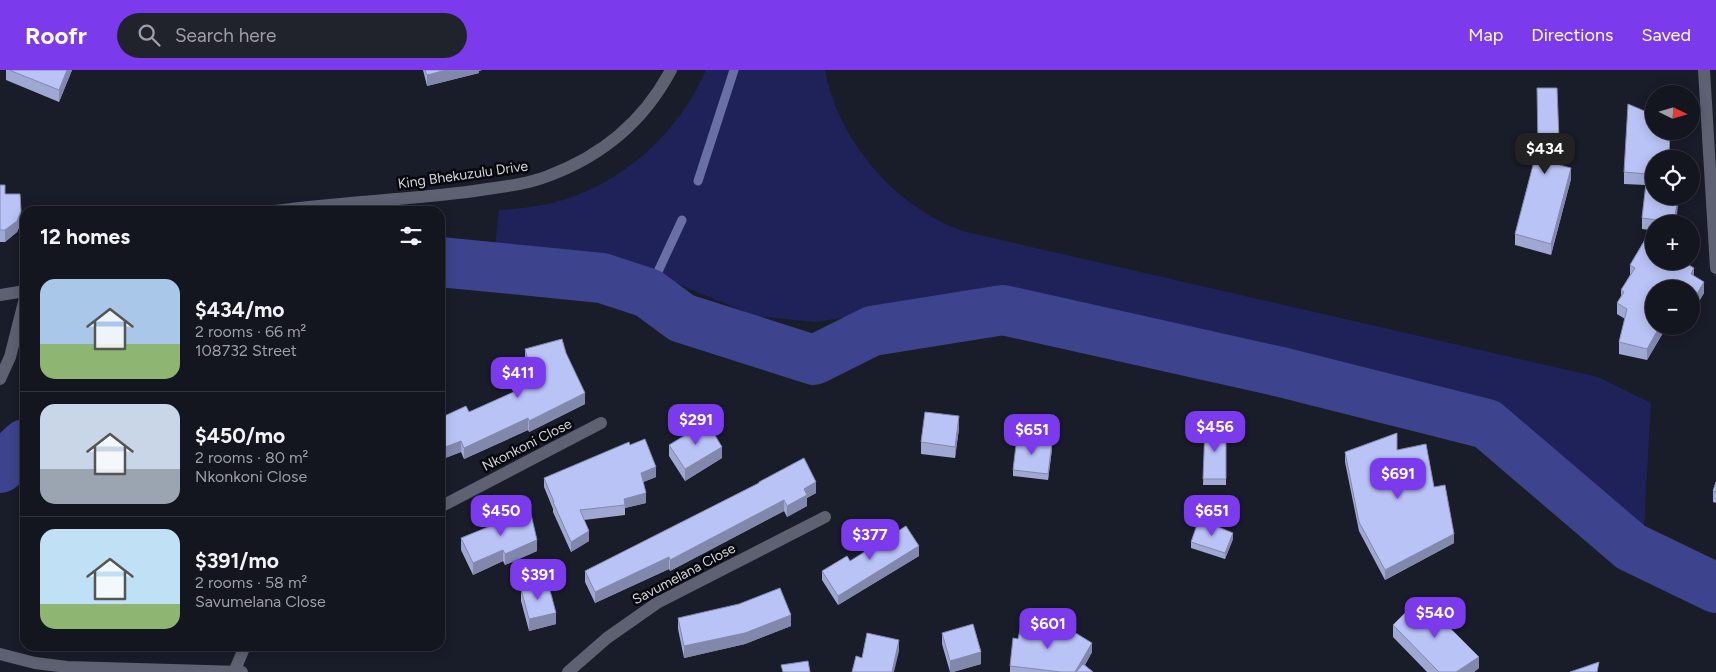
<!DOCTYPE html>
<meta charset="utf-8">
<style>
body{margin:0;font-family:Figtree,sans-serif;background:#20222c;color:#f1f3f6;height:100vh;display:flex;flex-direction:column;font-size:19px;white-space:nowrap}
*{box-sizing:border-box;margin:0}
p{font-size:16px;color:#9d9fa4}
.icon{flex:none;width:28px;height:28px;fill:none;stroke:currentColor;stroke-width:2;stroke-linecap:round;stroke-linejoin:round}
.map{position:relative;flex:1;overflow:hidden}
.sheet{position:absolute;left:20px;top:136px;width:425px;height:445px;display:flex;flex-direction:column;background:#13151f;border-radius:15px;box-shadow:0 2px 12px #0003,0 0 0 1px #32343d}
.sheet>*{flex:none}
.needle{width:32px;rotate:95deg}
.fabs{position:absolute;left:1645px;top:15px;display:grid;gap:10px}
.fabs a{display:grid;place-items:center;width:55px;height:55px;border-radius:50%;background:#13151f;box-shadow:0 2px 12px #0003,0 0 0 1px #32343d;font-size:25px}
.price{position:absolute;translate:-50% -42px;padding:0 11px;border-radius:10px;background:#7c3aed;color:#fff;font-size:16px;line-height:32px;filter:drop-shadow(0 1px 2px #0008)}
.price::after{content:'';position:absolute;left:50%;top:30px;width:15px;height:11px;margin-left:-8px;background:inherit;clip-path:polygon(0 0,100% 0,50% 100%)}
.price.selected{background:#222;color:#fff}
ul{padding:0;list-style:none}
li{display:flex;align-items:center;gap:15px;height:125px;padding:0 20px}
li+li{border-top:1px solid #32343d}
li span{display:grid;place-items:center;flex:none;width:140px;height:100px;border-radius:15px;color:#555}
li>.icon{margin-inline-start:auto}
span .icon{width:60px;height:60px;fill:#fffc;stroke-width:1}
li b{font-size:21px}
h2{display:flex;justify-content:space-between;align-items:center;height:60px;padding:0 20px;font-size:21px}
header{display:flex;align-items:center;gap:30px;box-sizing:border-box;height:70px;padding:0 25px;background:#7c3aed;color:#fff}
header strong{font-size:24px}
nav{display:flex;gap:28px;margin-inline-start:auto;font-size:18px}
.search{width:350px;height:45px;background:#20222c;display:flex;align-items:center;gap:12px;box-sizing:border-box;padding:0 18px;border-radius:28px;color:#9d9fa4;font-size:19px}
.map>svg:first-child{display:block}
.green{fill:#1f2258}
.lines{fill:none;stroke-linecap:round;stroke-linejoin:round}
.stream{stroke:#6a6fa5;stroke-width:9}
.river{stroke:#3d438c;stroke-width:50}
.minor{stroke:#5d6171;stroke-width:12}
.wall{fill:#9fa8d3}
.shaded-wall{fill:#8288ac}
.building{fill:#b9c3f5;stroke:#8288ac}
.labels{text-anchor:middle;dominant-baseline:central;stroke-width:5;stroke-linejoin:round;paint-order:stroke}
.street-label{font-size:14px;fill:#d3d6df;stroke:#06070c}
</style>
<header>
<strong>Roofr</strong>
<div class="search"><svg class="icon" aria-label="search" viewBox="0 0 24 24"><circle cx="10" cy="10" r="6"/><path d="M15 15l6 6"/></svg>Search here</div>
<nav><a>Map</a><a>Directions</a><a>Saved</a></nav>
</header>
<div class="map">
<svg width="1716" height="602" viewBox="0 0 1716 602">
<rect width="100%" height="100%" fill="#191c29"/>
<path class="green" d="M 706,0 L 825,0 C 836,61 880,118 934,148 C 943,153 953,157 962,161 L 1598,307 L 1651,333 L 1643,473 L 1486,346 L 1005,226 L 983,225 L 816,252 L 755,246 L 630,194 L 494,185 L 499,140 C 517,139 535,137 552,133 C 621,116 678,64 706,0 Z"/>
<g class="lines">
<path class="stream" d="M 698,111 L 734,0
M 648,223 L 682,150"/>
<path class="river" d="M 440,192 L 602,208 L 648,223 L 682,248 L 814,290 L 872,261 L 1003,240 L 1281,302 L 1487,354 L 1631,477 L 1716,518
M 0,398 L 25,374"/>
<path class="minor" d="M 1704,0 L 1716,198
M 275,141 C 341,132 408,130 474,121 C 499,117 525,115 548,106 C 602,86 644,51 671,0
M 0,225 L 25,221
M 0,309 L 10,287 L 25,228
M 440,437 L 601,353
M 0,584 L 35,593 L 67,597 L 242,602
M 234,602 L 245,576
M 568,602 L 607,568 L 657,533 L 825,447"/>
</g>
<path class="wall" d="M 6,0 L 72,0 L 59,32 L 6,10 Z
M 423,0 L 482,0 L 479,1 L 479,3 L 427,16 Z
M 1670,61 L 1654,89 L 1676,154 L 1654,154 L 1654,191 L 1694,206 L 1704,223 L 1692,243 L 1691,242 L 1691,219 L 1654,219 L 1654,256 L 1667,256 L 1647,290 L 1619,284 L 1619,272 L 1625,249 L 1617,244 L 1617,233 L 1621,226 L 1621,220 L 1630,205 L 1630,195 L 1650,160 L 1642,159 L 1642,148 L 1646,115 L 1624,114 L 1624,102 Z
M 1560,95 L 1571,109 L 1551,185 L 1515,175 L 1515,164 Z
M 0,115 L 21,153 L 17,162 L 5,172 L 0,172 Z
M 525,279 L 566,283 L 585,334 L 529,362 L 528,360 L 464,389 L 461,382 L 440,390 L 469,342 L 531,314 L 525,290 Z
M 1226,355 L 1226,415 L 1203,415 L 1205,357 Z
M 959,358 L 955,388 L 921,384 L 921,372 Z
M 630,375 L 656,407 L 643,412 L 646,433 L 625,438 L 625,445 L 584,450 L 589,471 L 571,482 L 553,442 L 553,439 L 544,417 L 544,408 Z
M 669,375 L 722,388 L 685,411 L 669,386 Z
M 1052,379 L 1048,410 L 1013,406 L 1013,400 Z
M 1397,380 L 1434,417 L 1454,473 L 1385,510 L 1359,461 L 1345,392 L 1345,382 Z
M 1716,412 L 1716,433 L 1713,432 L 1713,421 Z
M 759,413 L 816,423 L 807,428 L 807,436 L 787,447 L 784,441 L 670,501 L 669,499 L 595,533 L 585,512 L 585,501 Z
M 461,468 L 537,481 L 505,495 L 503,491 L 473,505 L 461,480 Z
M 1233,469 L 1225,489 L 1191,478 L 1191,472 Z
M 919,486 L 838,535 L 822,510 L 822,501 Z
M 521,519 L 556,554 L 529,561 L 521,531 Z
M 678,548 L 791,556 L 745,574 L 684,588 L 678,559 Z
M 1393,555 L 1479,598 L 1474,602 L 1427,602 L 1393,567 Z
M 942,563 L 981,594 L 953,602 L 950,602 L 942,574 Z
M 1018,569 L 1092,582 L 1085,595 L 1093,602 L 1010,602 L 1010,596 Z"/>
<path class="shaded-wall" d="M 67,0 L 72,0 L 59,32 L 59,20 Z
M 446,0 L 482,0 L 479,1 L 479,3 L 427,16 L 427,5 Z
M 1571,98 L 1571,109 L 1551,185 L 1551,174 Z
M 1678,126 L 1679,126 L 1676,154 L 1674,154 Z
M 21,141 L 21,153 L 17,162 L 5,172 L 5,160 Z
M 1694,198 L 1694,210 L 1691,204 Z
M 1704,212 L 1704,223 L 1692,243 L 1692,232 Z
M 1660,256 L 1667,256 L 1647,290 L 1647,279 Z
M 585,323 L 585,334 L 529,362 L 529,351 Z
M 959,346 L 959,358 L 955,388 L 955,377 Z
M 528,348 L 528,360 L 464,389 L 464,378 Z
M 461,371 L 461,382 L 440,390 L 440,379 Z
M 1052,373 L 1052,379 L 1048,410 L 1048,404 Z
M 722,377 L 722,388 L 685,411 L 685,399 Z
M 656,397 L 656,407 L 641,413 L 641,403 Z
M 816,412 L 816,423 L 807,428 L 807,436 L 787,447 L 787,436 L 804,419 Z
M 646,423 L 646,433 L 625,438 L 624,429 Z
M 784,430 L 784,441 L 670,501 L 670,490 Z
M 589,461 L 589,471 L 571,482 L 571,472 Z
M 1233,463 L 1233,469 L 1225,489 L 1225,483 Z
M 1454,464 L 1454,473 L 1385,510 L 1385,500 Z
M 537,470 L 537,481 L 505,495 L 505,484 Z
M 919,476 L 919,486 L 838,535 L 838,526 Z
M 503,480 L 503,491 L 473,505 L 473,493 Z
M 669,487 L 669,499 L 595,533 L 595,522 Z
M 556,543 L 556,554 L 529,561 L 529,549 Z
M 791,545 L 791,556 L 745,574 L 684,588 L 684,576 Z
M 899,570 L 899,581 L 894,602 L 892,602 Z
M 1092,573 L 1092,582 L 1081,602 L 1075,602 Z
M 981,582 L 981,594 L 953,602 L 950,602 L 950,591 Z
M 1479,587 L 1479,598 L 1474,602 L 1456,602 Z"/>
<path class="building" d="M 9,0 L 67,0 L 59,20 Z
M 425,0 L 446,0 L 427,5 Z
M 1537,18 L 1557,18 L 1560,95 L 1571,98 L 1551,174 L 1515,164 L 1538,76 Z
M 1628,34 L 1654,45 L 1654,61 L 1670,61 L 1669,89 L 1654,89 L 1654,126 L 1678,126 L 1674,154 L 1654,154 L 1657,150 L 1642,148 L 1647,104 L 1624,102 Z
M 0,115 L 5,115 L 5,124 L 20,124 L 21,141 L 17,151 L 5,160 L 0,160 Z
M 1654,155 L 1654,191 L 1682,191 L 1694,198 L 1691,204 L 1704,212 L 1692,232 L 1691,231 L 1691,219 L 1654,219 L 1654,256 L 1660,256 L 1647,279 L 1619,272 L 1627,239 L 1617,233 L 1624,222 L 1621,220 L 1635,198 L 1630,195 Z
M 562,269 L 566,283 L 585,323 L 529,351 L 528,348 L 464,378 L 461,371 L 440,379 L 440,348 L 466,336 L 469,342 L 534,313 L 525,279 Z
M 925,342 L 959,346 L 955,377 L 921,372 Z
M 707,352 L 722,377 L 685,399 L 669,375 Z
M 1226,355 L 1226,409 L 1203,409 L 1205,357 Z
M 1397,363 L 1397,380 L 1426,374 L 1434,417 L 1445,415 L 1454,464 L 1385,500 L 1359,452 L 1345,382 Z
M 1017,367 L 1052,373 L 1048,404 L 1013,400 Z
M 645,369 L 656,397 L 641,403 L 646,423 L 624,429 L 625,435 L 580,440 L 589,461 L 571,472 L 553,432 L 554,432 L 544,408 L 629,372 L 630,375 Z
M 804,388 L 816,412 L 804,419 L 807,425 L 787,436 L 784,430 L 670,490 L 669,487 L 595,522 L 585,501 L 759,413 L 759,412 Z
M 1716,412 L 1716,422 L 1713,421 Z
M 530,440 L 537,470 L 505,484 L 503,480 L 473,493 L 461,468 Z
M 1199,449 L 1233,463 L 1225,483 L 1191,472 Z
M 906,456 L 919,476 L 838,526 L 822,501 L 847,486 L 850,491 Z
M 548,513 L 556,543 L 529,549 L 521,519 Z
M 780,518 L 791,545 L 745,563 L 684,576 L 678,548 L 739,534 Z
M 1420,528 L 1479,587 L 1456,602 L 1439,602 L 1393,555 Z
M 1022,551 L 1072,566 L 1074,562 L 1092,573 L 1075,602 L 1061,602 L 1010,596 L 1013,568 L 1018,569 Z
M 973,554 L 981,582 L 950,591 L 942,563 Z
M 867,563 L 899,570 L 892,602 L 852,602 L 856,586 L 862,588 Z
M 808,591 L 810,602 L 783,602 L 781,595 Z
M 1599,592 L 1597,602 L 1570,602 Z
M 1083,594 L 1093,602 L 1076,602 Z"/>
<g class="labels">
<g class="street-label">
<text transform="translate(463 105) rotate(-8)">King Bhekuzulu Drive</text>
<text transform="translate(527 375) rotate(-27)">Nkonkoni Close</text>
<text transform="translate(684 504) rotate(-28)">Savumelana Close</text>
</g>
</g>
</svg>
<div class="fabs">
<a><svg class="needle" viewBox="-14 -14 28 28"><path d="M0-13l5 13h-10z" fill="#e53935"/><path d="M0 13l5-13h-10z" fill="#9d9fa4"/></svg></a>
<a><svg class="icon" aria-label="locate" viewBox="0 0 24 24"><circle cx="12" cy="12" r="6"/><path d="M12 2v4M12 18v4M2 12h4M18 12h4"/></svg></a>
<a>+</a>
<a>−</a>
</div>
<b class="price selected" style="left:1545px;top:105px">$434</b>
<b class="price" style="left:518px;top:329px">$411</b>
<b class="price" style="left:696px;top:376px">$291</b>
<b class="price" style="left:1215px;top:383px">$456</b>
<b class="price" style="left:1032px;top:386px">$651</b>
<b class="price" style="left:1398px;top:430px">$691</b>
<b class="price" style="left:501px;top:467px">$450</b>
<b class="price" style="left:1212px;top:467px">$651</b>
<b class="price" style="left:870px;top:491px">$377</b>
<b class="price" style="left:538px;top:531px">$391</b>
<b class="price" style="left:1435px;top:569px">$540</b>
<b class="price" style="left:1048px;top:580px">$601</b>
<section class="sheet">
<h2>12 homes<svg class="icon" aria-label="filters" viewBox="0 0 24 24"><path d="M4 7h16M4 17h16"/><circle cx="9" cy="7" r="2"/><circle cx="15" cy="17" r="2"/></svg></h2>
<ul>
<li><span style="background:linear-gradient(#a9c7e8 65%,#8fb573 0)"><svg class="icon" aria-label="home" viewBox="0 0 24 24"><path d="M3 11l9-7 9 7M6 9v11h12V9"/></svg></span><div><b>$434/mo</b><p>2 rooms · 66 m²</p><p>108732 Street</p></div></li>
<li><span style="background:linear-gradient(#c9d6e8 65%,#9aa5b1 0)"><svg class="icon" aria-label="home" viewBox="0 0 24 24"><path d="M3 11l9-7 9 7M6 9v11h12V9"/></svg></span><div><b>$450/mo</b><p>2 rooms · 80 m²</p><p>Nkonkoni Close</p></div></li>
<li><span style="background:linear-gradient(#bfe0f5 75%,#8fb573 0)"><svg class="icon" aria-label="home" viewBox="0 0 24 24"><path d="M3 11l9-7 9 7M6 9v11h12V9"/></svg></span><div><b>$391/mo</b><p>2 rooms · 58 m²</p><p>Savumelana Close</p></div></li>
</ul>
</section>
</div>
